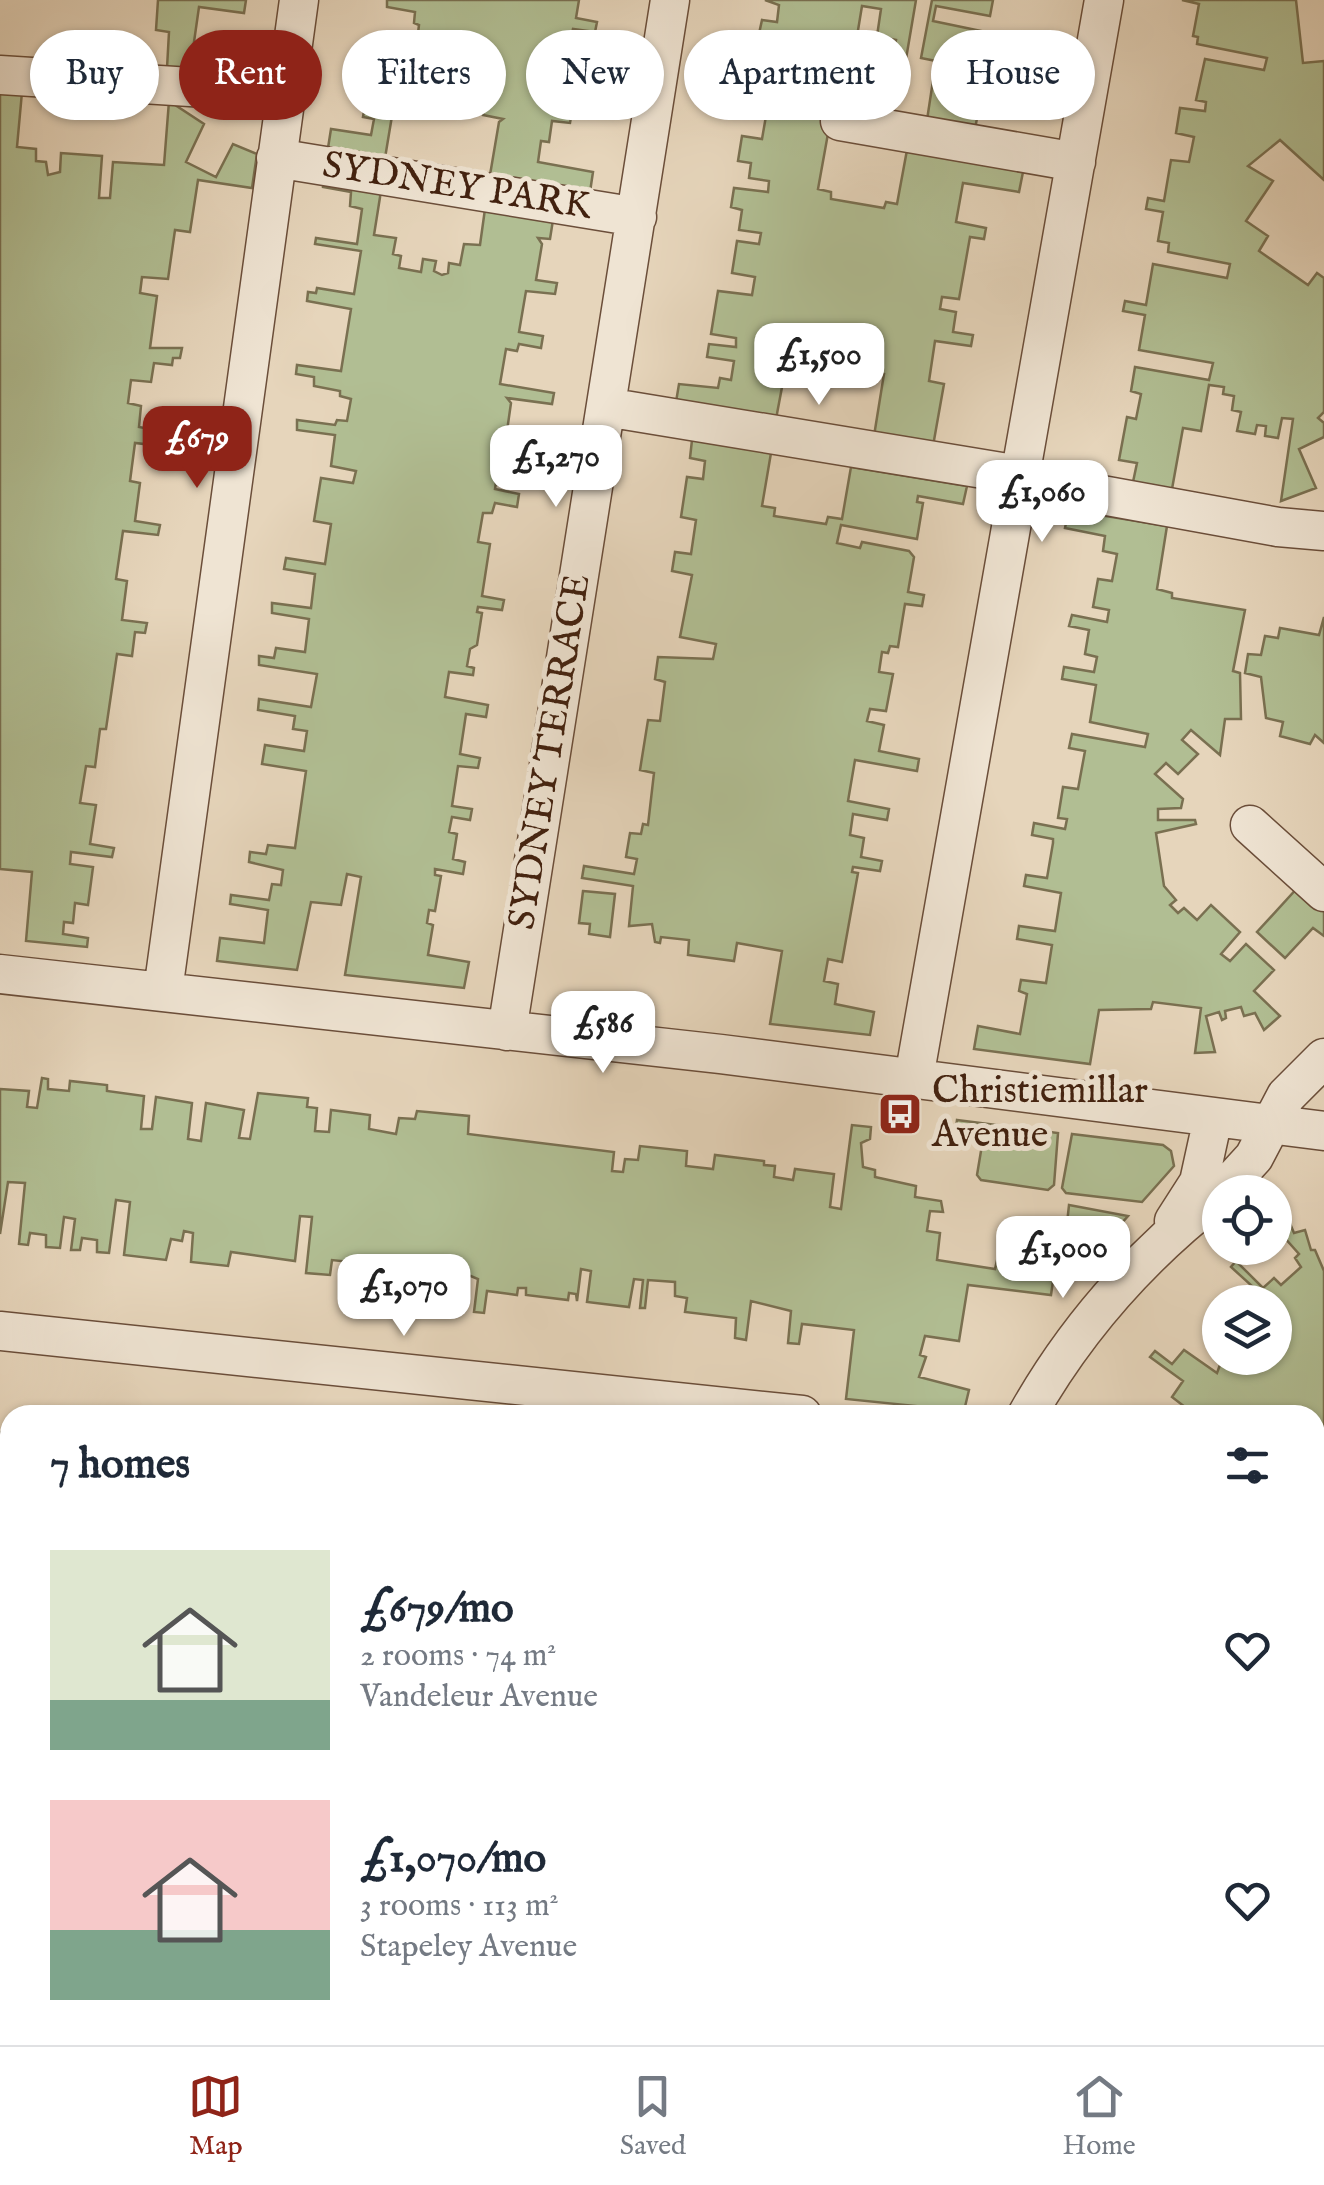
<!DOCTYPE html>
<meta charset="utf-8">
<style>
body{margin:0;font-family:"IM FELL English",serif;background:#f2f2f3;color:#1f2937;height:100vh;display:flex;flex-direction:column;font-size:38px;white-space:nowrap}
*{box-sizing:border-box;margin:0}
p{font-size:32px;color:#747a83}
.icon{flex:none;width:55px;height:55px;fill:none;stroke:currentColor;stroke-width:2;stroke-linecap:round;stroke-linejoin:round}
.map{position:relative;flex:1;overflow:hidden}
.side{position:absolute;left:0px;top:1405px;width:1325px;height:640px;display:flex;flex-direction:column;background:#fff;border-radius:30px 30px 0 0;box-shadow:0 2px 8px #0004}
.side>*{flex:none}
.banner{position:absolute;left:30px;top:30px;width:1265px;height:90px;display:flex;gap:20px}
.tools{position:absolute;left:1202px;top:1175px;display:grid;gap:20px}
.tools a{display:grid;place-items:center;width:90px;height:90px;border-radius:50%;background:#fff;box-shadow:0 2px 8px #0004;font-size:50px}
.price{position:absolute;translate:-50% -85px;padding:0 22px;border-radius:20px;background:#fff;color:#222;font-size:32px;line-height:65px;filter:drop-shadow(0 2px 5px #0008)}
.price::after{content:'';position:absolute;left:50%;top:60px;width:30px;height:22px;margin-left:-15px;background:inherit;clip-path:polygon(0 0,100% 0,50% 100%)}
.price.active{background:#8f2418;color:#fff}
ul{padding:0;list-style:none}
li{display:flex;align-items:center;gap:30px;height:250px;padding:0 50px}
li span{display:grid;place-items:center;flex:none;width:280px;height:200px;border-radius:0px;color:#555}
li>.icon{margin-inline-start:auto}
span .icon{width:120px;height:120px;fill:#fffc;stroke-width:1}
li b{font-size:42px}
h2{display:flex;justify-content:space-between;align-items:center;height:120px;padding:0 50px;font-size:42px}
.chip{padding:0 35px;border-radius:45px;background:#fff;box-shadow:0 2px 8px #0004;font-size:35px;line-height:90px}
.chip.active{background:#8f2418;color:#fff}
.tabs{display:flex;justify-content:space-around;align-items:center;height:140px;border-top:2px solid #e0e1e3;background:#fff;font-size:28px;color:#747a83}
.tabs a{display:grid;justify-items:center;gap:5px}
.tabs .active{color:#8f2418}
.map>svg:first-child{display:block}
.green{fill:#b1be93;stroke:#7a7051;stroke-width:2.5}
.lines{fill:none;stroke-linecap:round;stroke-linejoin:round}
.minor-casing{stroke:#6b4e3a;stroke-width:41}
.minor{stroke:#efe4d3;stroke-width:38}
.labels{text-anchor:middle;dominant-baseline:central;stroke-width:10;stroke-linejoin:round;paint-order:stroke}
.street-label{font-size:38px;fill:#42210f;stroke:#efe4d3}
.poi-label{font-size:38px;fill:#42210f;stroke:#efe4d3;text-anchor:start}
</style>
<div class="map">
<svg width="1324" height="2045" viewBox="0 0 1324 2045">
<rect width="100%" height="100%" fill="#e6d5bb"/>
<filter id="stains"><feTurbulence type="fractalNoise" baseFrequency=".002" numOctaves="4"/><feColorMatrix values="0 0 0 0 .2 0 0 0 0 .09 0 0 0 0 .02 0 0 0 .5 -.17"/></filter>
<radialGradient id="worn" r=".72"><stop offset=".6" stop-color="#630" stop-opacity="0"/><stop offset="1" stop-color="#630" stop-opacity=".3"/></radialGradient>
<path class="green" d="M 158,0 L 246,0 L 244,13 L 199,7 L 193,49 L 216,53 L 214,71 L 167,68 L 169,32 L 156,30 Z
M 387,0 L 579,0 L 576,18 L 597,22 L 595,32 L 573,29 L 570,44 L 582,46 L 576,83 L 564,81 L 561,97 L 574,100 L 570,123 L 552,121 L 549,142 L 541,141 L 538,162 L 593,172 L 590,192 L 490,175 L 499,122 L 503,119 L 483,115 L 488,80 L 476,79 L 471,113 L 430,107 L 431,97 L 419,95 L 422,74 L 413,73 L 406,118 L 392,116 L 385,158 L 328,148 L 331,129 L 371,135 L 374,119 L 363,117 L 367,93 L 384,95 L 387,74 L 378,72 L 382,45 L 416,49 L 419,25 L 414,23 L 415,12 L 387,7 Z
M 765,0 L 916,0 L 906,59 L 893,57 L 896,40 L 877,36 L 881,9 L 862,6 L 850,79 L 838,78 L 818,189 L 831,192 L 831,199 L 884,208 L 886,202 L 897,204 L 907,150 L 1023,172 L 1019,192 L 963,183 L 956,222 L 986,228 L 984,239 L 970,237 L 959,299 L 942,297 L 940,309 L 956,312 L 953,332 L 973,335 L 971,346 L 935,341 L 929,381 L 944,384 L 933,446 L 874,436 L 884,374 L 868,370 L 866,379 L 852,377 L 853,370 L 800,360 L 798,368 L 786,366 L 776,419 L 676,402 L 679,384 L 718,388 L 720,378 L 731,380 L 734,361 L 707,357 L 709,344 L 736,347 L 736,338 L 711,334 L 718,291 L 752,295 L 755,277 L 732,273 L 737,241 L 759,244 L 761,233 L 739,230 L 742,210 L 731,207 L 734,188 L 768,192 L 769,181 L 749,178 L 751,163 L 738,161 L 742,136 L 762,139 L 766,116 L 754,114 L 757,97 L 748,95 L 750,84 L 730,81 L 732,71 L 773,73 L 770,59 L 754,57 L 762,20 L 777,22 L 779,5 Z
M 932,0 L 993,0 L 990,16 L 936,6 L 933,21 L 1005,36 L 998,72 L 986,70 L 975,129 L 927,120 L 936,61 L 921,58 Z
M 1182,0 L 1296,0 L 1303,63 L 1324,61 L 1324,180 L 1280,140 L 1248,166 L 1273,181 L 1246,221 L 1268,236 L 1259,251 L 1308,285 L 1317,273 L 1324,278 L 1324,412 L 1318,418 L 1324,423 L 1324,437 L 1299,449 L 1316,488 L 1281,501 L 1293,419 L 1282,418 L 1278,438 L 1265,436 L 1266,426 L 1257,425 L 1255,434 L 1237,431 L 1241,412 L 1232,410 L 1234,396 L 1223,394 L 1224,387 L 1209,385 L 1201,431 L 1183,428 L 1172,489 L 1133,482 L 1137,463 L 1119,460 L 1127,417 L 1136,419 L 1141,394 L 1131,391 L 1135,367 L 1209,380 L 1213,363 L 1139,350 L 1145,315 L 1123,311 L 1125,301 L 1146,305 L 1153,264 L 1227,278 L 1230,264 L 1168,252 L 1169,243 L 1158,241 L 1163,212 L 1146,209 L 1148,198 L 1164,201 L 1171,160 L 1189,162 L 1194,137 L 1176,133 L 1180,108 L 1205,111 L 1206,102 L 1196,100 L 1205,59 L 1264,70 L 1267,58 L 1197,44 L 1198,37 L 1193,36 L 1199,4 Z
M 0,91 L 22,92 L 17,147 L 36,149 L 36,161 L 46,162 L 48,175 L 60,172 L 61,153 L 102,156 L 99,198 L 110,198 L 113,162 L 164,165 L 169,101 L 204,124 L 186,162 L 216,177 L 233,144 L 257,154 L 252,188 L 198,180 L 190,232 L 175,230 L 168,279 L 142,277 L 140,293 L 157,296 L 150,348 L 182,348 L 180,358 L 173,358 L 172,365 L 154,363 L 151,382 L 131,380 L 128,403 L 141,406 L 139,427 L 155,430 L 153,445 L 135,443 L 130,481 L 140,483 L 135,521 L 160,525 L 158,535 L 123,531 L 116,579 L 127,581 L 122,620 L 147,623 L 145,633 L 135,632 L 132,656 L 117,654 L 106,729 L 100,729 L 95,767 L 86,766 L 80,803 L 96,805 L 90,844 L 114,848 L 112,857 L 71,852 L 70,864 L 93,867 L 88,905 L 75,903 L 73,923 L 64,922 L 63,934 L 88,938 L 87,947 L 26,941 L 32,872 L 0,869 Z
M 323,182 L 381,191 L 374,235 L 396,238 L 393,254 L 401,256 L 399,268 L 421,272 L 423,259 L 436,261 L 434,271 L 442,275 L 448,273 L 449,263 L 460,265 L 464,244 L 480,245 L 485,209 L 553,220 L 550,239 L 538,238 L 542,244 L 536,280 L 557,283 L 555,294 L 526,291 L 519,332 L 543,336 L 541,348 L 519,344 L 517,351 L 506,349 L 500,384 L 554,393 L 552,404 L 507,398 L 511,403 L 506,438 L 522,441 L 520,451 L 496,448 L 500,455 L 495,489 L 519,494 L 517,507 L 495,503 L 492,513 L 483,513 L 478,542 L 490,544 L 482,596 L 504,600 L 502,610 L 478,607 L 477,612 L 482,613 L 477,645 L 470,649 L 467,666 L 474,668 L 473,675 L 449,672 L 445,697 L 488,705 L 486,717 L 466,714 L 460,754 L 480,758 L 478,768 L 458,766 L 452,806 L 472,809 L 470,820 L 452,817 L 449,832 L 457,834 L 453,859 L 465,862 L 463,874 L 435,869 L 435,875 L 441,876 L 435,911 L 429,910 L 427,923 L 433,925 L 428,955 L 469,962 L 464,988 L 345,975 L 361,877 L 347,874 L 341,905 L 311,902 L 297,970 L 217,961 L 220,938 L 264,943 L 268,910 L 230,904 L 231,895 L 269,900 L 272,884 L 281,885 L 283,870 L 249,862 L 250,852 L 266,854 L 268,845 L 295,848 L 306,771 L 262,764 L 265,745 L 304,751 L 307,731 L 293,729 L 295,716 L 258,710 L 259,699 L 311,707 L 317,674 L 259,665 L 259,656 L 274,658 L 276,648 L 305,652 L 309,619 L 272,613 L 272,603 L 311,608 L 315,574 L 284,569 L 286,558 L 325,564 L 331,524 L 314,521 L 321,478 L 353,483 L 356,471 L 331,466 L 335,435 L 297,430 L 297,420 L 335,425 L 337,420 L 347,421 L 351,399 L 340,396 L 340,391 L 314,386 L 314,377 L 296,374 L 297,365 L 341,371 L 351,309 L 307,301 L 308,292 L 316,293 L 317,288 L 354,294 L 361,251 L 315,244 L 316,238 L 357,244 L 362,209 L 350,206 L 351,192 L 323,187 Z
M 692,440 L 771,453 L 762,506 L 775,508 L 774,516 L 826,524 L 828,517 L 842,519 L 851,467 L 967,486 L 963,504 L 918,496 L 917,502 L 923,503 L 917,539 L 841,525 L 837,543 L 860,548 L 862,542 L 909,551 L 914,557 L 908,592 L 924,595 L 922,606 L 905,604 L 898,647 L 890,646 L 888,653 L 882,652 L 879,672 L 893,674 L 886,711 L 870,709 L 867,721 L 884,725 L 879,751 L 919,759 L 917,771 L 855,760 L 848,801 L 889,809 L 887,820 L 853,814 L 850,835 L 864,838 L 861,857 L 882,861 L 880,871 L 853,867 L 852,872 L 858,873 L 842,962 L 828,959 L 824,981 L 838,984 L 835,1004 L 874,1012 L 870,1035 L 770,1024 L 782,951 L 737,943 L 734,961 L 688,955 L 689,940 L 661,937 L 660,943 L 655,942 L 652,924 L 629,926 L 633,886 L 582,878 L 584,866 L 634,874 L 637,859 L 626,857 L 630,833 L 641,834 L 643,824 L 648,825 L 654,773 L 640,770 L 648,720 L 660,721 L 665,682 L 655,679 L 658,657 L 713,659 L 716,644 L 680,637 L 692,575 L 672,571 L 675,552 L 691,554 L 696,520 L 681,517 L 687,477 L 703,479 L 705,461 L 690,458 Z
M 1069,510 L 1167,526 L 1157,589 L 1172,593 L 1172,598 L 1245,610 L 1233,671 L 1240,673 L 1241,719 L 1225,719 L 1220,755 L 1191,730 L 1182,740 L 1198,754 L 1178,774 L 1166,763 L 1155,774 L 1183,799 L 1181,808 L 1158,809 L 1158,820 L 1195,820 L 1196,824 L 1156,833 L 1164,886 L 1176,900 L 1170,905 L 1178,913 L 1184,908 L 1197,920 L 1211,905 L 1240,932 L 1221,954 L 1230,961 L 1246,944 L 1274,970 L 1254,991 L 1280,1016 L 1264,1030 L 1255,1013 L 1244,1016 L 1241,1007 L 1225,1011 L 1226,1018 L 1222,1020 L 1219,1012 L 1206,1016 L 1215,1052 L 1195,1053 L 1201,1008 L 1153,1002 L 1151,1009 L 1099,1010 L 1090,1064 L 974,1049 L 978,1026 L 1020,1034 L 1027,994 L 1019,991 L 1021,980 L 1046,983 L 1052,945 L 1017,939 L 1019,926 L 1055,931 L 1061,893 L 1024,886 L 1026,875 L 1047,878 L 1053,843 L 1053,839 L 1032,835 L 1034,823 L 1065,829 L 1067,819 L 1058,818 L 1063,787 L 1078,789 L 1085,751 L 1069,748 L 1072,734 L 1145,747 L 1148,734 L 1090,722 L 1096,685 L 1062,679 L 1064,667 L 1094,672 L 1097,657 L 1085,654 L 1089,630 L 1069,626 L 1072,615 L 1107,622 L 1109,610 L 1093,607 L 1098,579 L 1112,581 L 1117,554 L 1103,551 L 1105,536 L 1065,528 Z
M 1324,617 L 1324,743 L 1315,735 L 1310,744 L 1280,736 L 1283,722 L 1266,718 L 1261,677 L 1245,673 L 1248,654 L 1261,655 L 1265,636 L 1278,638 L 1280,628 L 1319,635 Z
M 1300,885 L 1324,908 L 1324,936 L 1313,928 L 1285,958 L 1257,932 Z
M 583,891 L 615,894 L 610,937 L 589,934 L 590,924 L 579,923 Z
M 42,1078 L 48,1079 L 48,1089 L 69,1091 L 70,1081 L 107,1085 L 107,1091 L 144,1096 L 141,1129 L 152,1129 L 156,1097 L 192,1103 L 188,1139 L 201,1141 L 206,1103 L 244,1110 L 239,1138 L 250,1139 L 258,1093 L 308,1098 L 307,1107 L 317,1108 L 315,1131 L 329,1132 L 331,1110 L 370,1115 L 369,1129 L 396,1134 L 399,1118 L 415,1119 L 417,1111 L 469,1116 L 468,1134 L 614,1152 L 612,1171 L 623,1172 L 625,1159 L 638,1160 L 640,1146 L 687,1151 L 686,1166 L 713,1169 L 715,1155 L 764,1161 L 764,1165 L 775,1166 L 774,1177 L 793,1180 L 795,1169 L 834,1174 L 830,1207 L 841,1209 L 852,1125 L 871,1127 L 870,1139 L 861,1143 L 863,1167 L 875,1170 L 875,1177 L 916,1186 L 915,1197 L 941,1201 L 943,1212 L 930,1211 L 927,1231 L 940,1233 L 937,1260 L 995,1269 L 998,1256 L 1042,1261 L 1042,1265 L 1055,1267 L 1051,1295 L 968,1285 L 959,1341 L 925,1336 L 920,1355 L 926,1357 L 919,1377 L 969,1390 L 964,1411 L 846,1399 L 854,1330 L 802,1324 L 799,1344 L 788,1343 L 791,1311 L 751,1301 L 746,1340 L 735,1338 L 736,1318 L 685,1312 L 687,1298 L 675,1296 L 675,1282 L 648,1280 L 645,1308 L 640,1308 L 643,1280 L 634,1279 L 629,1307 L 587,1302 L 591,1271 L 581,1269 L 577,1301 L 576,1294 L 569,1293 L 568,1300 L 526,1295 L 526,1288 L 518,1288 L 517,1295 L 487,1291 L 484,1313 L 474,1312 L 478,1279 L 466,1274 L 461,1290 L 440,1287 L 441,1279 L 429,1273 L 423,1285 L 361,1278 L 359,1297 L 347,1296 L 351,1262 L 332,1260 L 330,1275 L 306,1273 L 312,1217 L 300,1216 L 295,1261 L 231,1252 L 228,1266 L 191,1262 L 193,1233 L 184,1231 L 182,1241 L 171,1239 L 166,1260 L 124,1255 L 130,1202 L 116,1200 L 109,1253 L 97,1252 L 97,1240 L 82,1238 L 80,1250 L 71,1250 L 75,1219 L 64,1217 L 60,1248 L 46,1247 L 46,1235 L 30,1233 L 28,1245 L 19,1244 L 25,1183 L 8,1182 L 0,1234 L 0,1089 L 29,1091 L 27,1107 L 37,1108 Z
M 957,1120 L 1058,1133 L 1054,1185 L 1048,1190 L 981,1180 L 977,1175 L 984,1133 L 956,1128 Z
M 1072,1134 L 1163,1145 L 1171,1151 L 1174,1166 L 1142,1202 L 1066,1193 L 1062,1188 Z
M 1069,1205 L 1128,1216 L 1077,1273 L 1062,1269 Z
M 1286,1214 L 1294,1233 L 1305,1230 L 1311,1250 L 1315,1250 L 1324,1271 L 1324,2045 L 918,2045 L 920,2035 L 1315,2035 L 1315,1415 L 1180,1415 L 1185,1407 L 1172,1397 L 1183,1381 L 1150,1357 L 1155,1351 L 1172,1364 L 1184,1350 L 1217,1373 L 1221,1362 L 1209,1351 L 1220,1338 L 1220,1358 L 1275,1358 L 1275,1302 L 1256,1302 L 1262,1295 L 1231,1267 L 1236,1261 L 1263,1288 L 1274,1278 L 1281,1285 L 1301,1267 L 1295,1258 L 1299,1254 L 1275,1227 Z
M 0,1432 L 10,1433 L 10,1643 L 0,1643 Z"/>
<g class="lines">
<defs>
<path id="minor" d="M 0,75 L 286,93
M 840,121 L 1076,162
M 276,158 L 637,217
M 606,407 L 1020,475
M 1019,480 L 1278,527 L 1324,531
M 1250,825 L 1324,892
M 0,974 L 721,1054 L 1324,1131
M 163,991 L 299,0
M 507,1031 L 670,0
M 914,1078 L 1104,0
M 1222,1192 L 1254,1157 L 1286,1096 L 1324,1058
M 1174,1221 L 1199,1182 L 1213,1118
M 0,1331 L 802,1415
M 1027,1415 C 1076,1328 1141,1255 1220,1194
M 0,1711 L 10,1712
M 806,2045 L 808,2035"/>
</defs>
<use href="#minor" class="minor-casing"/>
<use href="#minor" class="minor"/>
</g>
<defs>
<symbol id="bus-square" viewBox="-11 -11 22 22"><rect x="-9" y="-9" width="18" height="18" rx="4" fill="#8f2418" stroke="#efe4d3"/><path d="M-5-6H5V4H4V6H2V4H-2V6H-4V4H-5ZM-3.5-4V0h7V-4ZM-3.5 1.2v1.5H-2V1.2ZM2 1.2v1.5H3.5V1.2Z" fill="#fff"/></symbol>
</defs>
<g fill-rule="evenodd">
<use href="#bus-square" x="875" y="1089" width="50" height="50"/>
</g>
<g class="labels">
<g class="street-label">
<text transform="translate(457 187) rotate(9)">SYDNEY PARK</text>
<text transform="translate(551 752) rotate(-81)">SYDNEY TERRACE</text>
</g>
<g class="poi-label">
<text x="932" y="1092">Christiemillar<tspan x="932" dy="44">Avenue</tspan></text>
</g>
</g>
<rect width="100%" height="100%" filter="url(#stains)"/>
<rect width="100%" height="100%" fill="url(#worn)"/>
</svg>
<div class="tools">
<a><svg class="icon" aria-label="locate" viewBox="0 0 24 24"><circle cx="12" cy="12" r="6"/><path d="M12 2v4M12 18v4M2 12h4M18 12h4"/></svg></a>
<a><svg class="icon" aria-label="layers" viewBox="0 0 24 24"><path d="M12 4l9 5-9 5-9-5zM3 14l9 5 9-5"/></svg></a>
</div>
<b class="price" style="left:819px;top:408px">£1,500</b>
<b class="price active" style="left:197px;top:491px">£679</b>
<b class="price" style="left:556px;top:510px">£1,270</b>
<b class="price" style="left:1042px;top:545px">£1,060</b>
<b class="price" style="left:603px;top:1076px">£586</b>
<b class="price" style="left:1063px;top:1301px">£1,000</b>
<b class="price" style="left:404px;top:1339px">£1,070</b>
<div class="banner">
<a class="chip">Buy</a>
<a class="chip active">Rent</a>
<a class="chip">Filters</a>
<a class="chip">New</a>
<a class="chip">Apartment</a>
<a class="chip">House</a>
</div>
<section class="side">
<h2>7 homes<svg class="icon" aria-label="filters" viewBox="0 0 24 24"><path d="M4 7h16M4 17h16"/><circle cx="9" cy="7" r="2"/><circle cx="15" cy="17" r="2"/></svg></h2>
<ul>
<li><span style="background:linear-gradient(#dfe7d0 75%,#7fa58c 0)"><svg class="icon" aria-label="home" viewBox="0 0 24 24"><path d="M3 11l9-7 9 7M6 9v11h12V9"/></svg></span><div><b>£679/mo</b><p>2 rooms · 74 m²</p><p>Vandeleur Avenue</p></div><svg class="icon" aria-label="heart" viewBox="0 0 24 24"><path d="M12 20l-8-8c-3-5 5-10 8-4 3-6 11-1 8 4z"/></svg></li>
<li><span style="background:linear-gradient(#f6c9c9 65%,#7fa58c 0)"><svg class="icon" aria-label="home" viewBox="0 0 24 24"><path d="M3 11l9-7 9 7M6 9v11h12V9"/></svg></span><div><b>£1,070/mo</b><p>3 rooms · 113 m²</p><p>Stapeley Avenue</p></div><svg class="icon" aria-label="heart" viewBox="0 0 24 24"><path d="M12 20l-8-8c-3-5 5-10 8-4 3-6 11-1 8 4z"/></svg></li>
</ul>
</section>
</div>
<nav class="tabs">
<a class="active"><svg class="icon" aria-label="map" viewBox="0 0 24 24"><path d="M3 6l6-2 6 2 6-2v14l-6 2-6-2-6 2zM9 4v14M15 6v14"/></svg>Map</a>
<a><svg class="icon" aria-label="saved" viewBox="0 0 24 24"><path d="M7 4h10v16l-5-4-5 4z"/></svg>Saved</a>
<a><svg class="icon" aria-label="home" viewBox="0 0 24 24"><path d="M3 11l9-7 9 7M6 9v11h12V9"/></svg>Home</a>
</nav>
